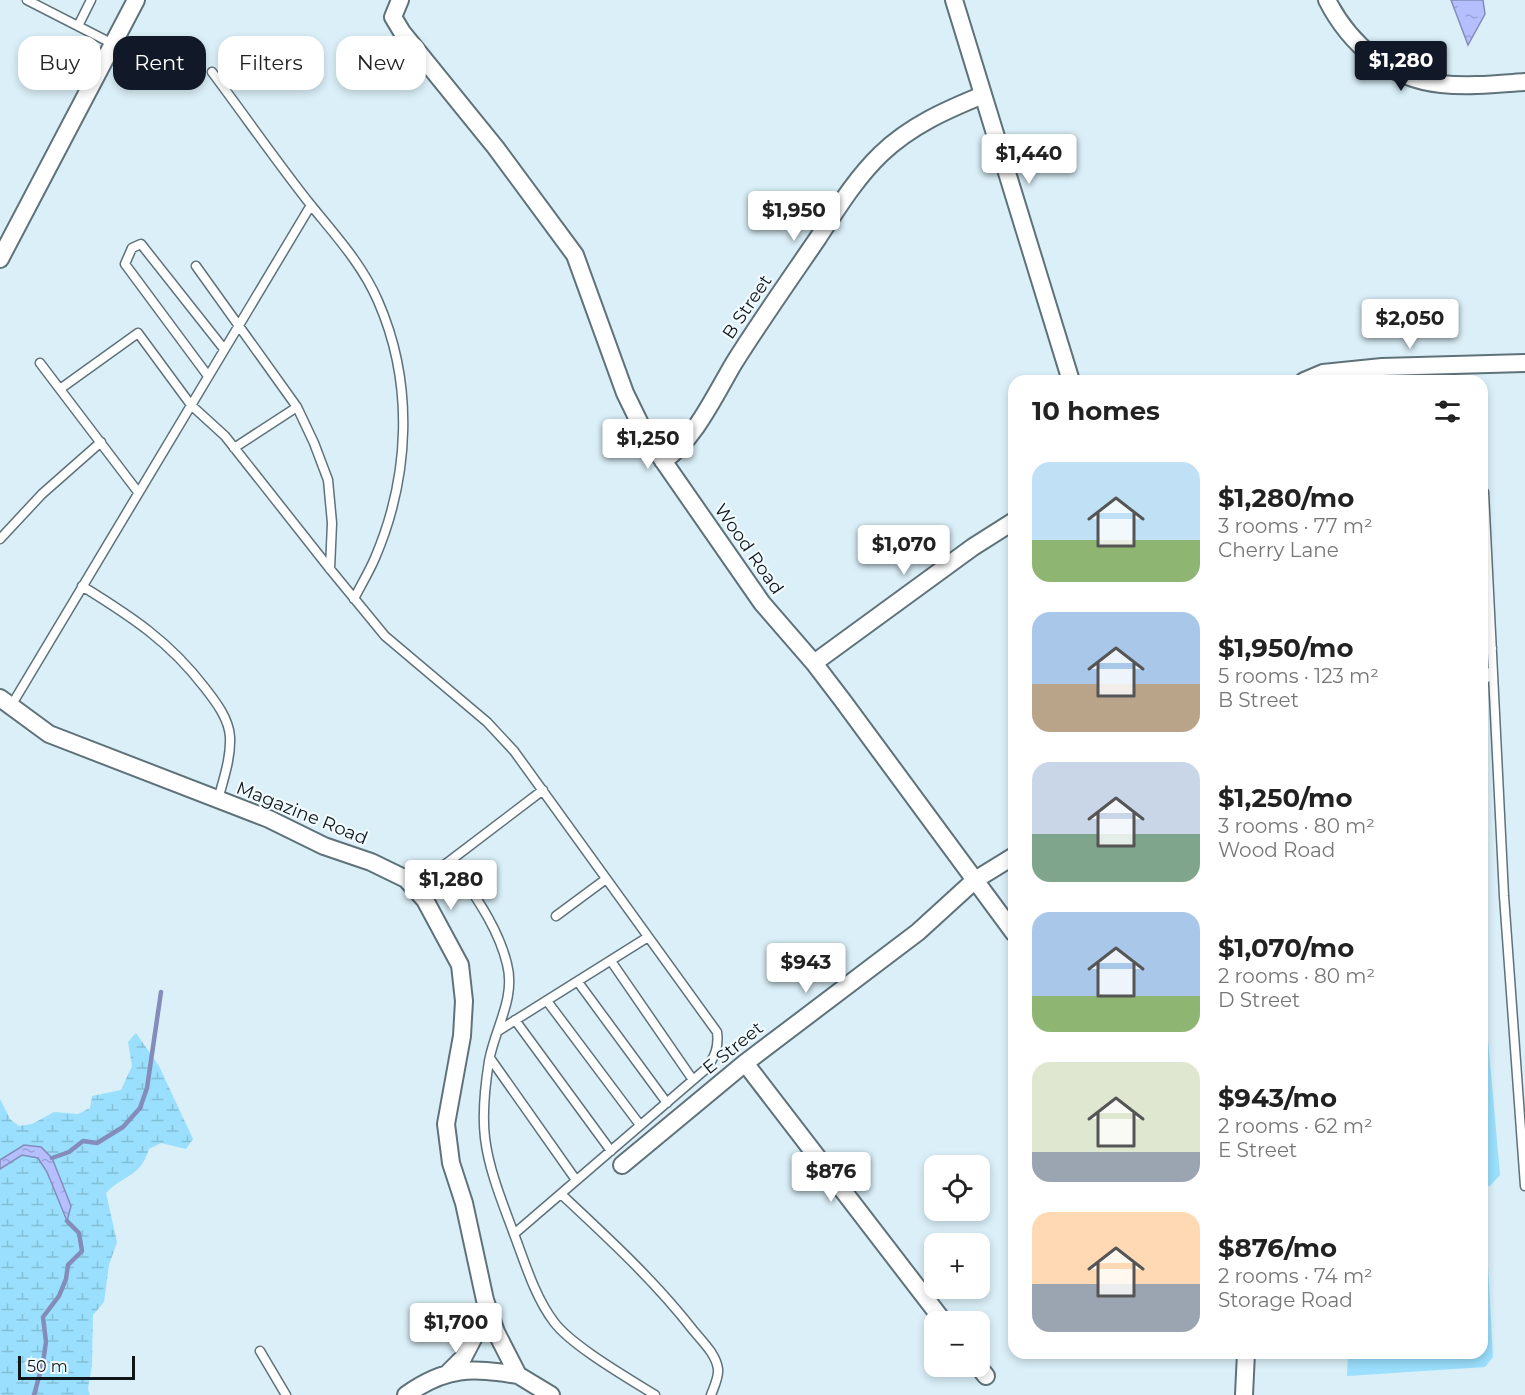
<!DOCTYPE html>
<meta charset="utf-8">
<style>
body{margin:0;font-family:Montserrat,sans-serif;background:#f2f2f2;color:#222;height:100vh;display:flex;flex-direction:column;font-size:22px;white-space:nowrap}
*{box-sizing:border-box;margin:0}
p{font-size:20px;color:#767676}
.icon{flex:none;width:33px;height:33px;fill:none;stroke:currentColor;stroke-width:2;stroke-linecap:round;stroke-linejoin:round}
.map{position:relative;flex:1;overflow:hidden}
.side{position:absolute;left:1008px;top:375px;width:480px;height:984px;display:flex;flex-direction:column;background:#fff;border-radius:18px;box-shadow:0 3px 9px #0003}
.side>*{flex:none}
.guide{position:absolute;left:18px;top:36px;width:570px;height:54px;display:flex;gap:12px}
.tools{position:absolute;left:924px;top:1155px;display:grid;gap:12px}
.tools a{display:grid;place-items:center;width:66px;height:66px;border-radius:12px;background:#fff;box-shadow:0 3px 9px #0003;font-size:30px}
.scale{position:absolute;left:18px;bottom:15px;width:117px;box-sizing:border-box;padding-left:6px;border:3px solid #0f161a;border-top:0;font-size:16px;line-height:21px;white-space:nowrap;color:#0f161a;-webkit-text-stroke:4px #f1fafe;paint-order:stroke}
.price{position:absolute;translate:-50% -51px;padding:0 14px;border-radius:6px;background:#fff;color:#222;font-size:20px;line-height:39px;filter:drop-shadow(0 2px 3px #0008)}
.price::after{content:'';position:absolute;left:50%;top:36px;width:18px;height:14px;margin-left:-9px;background:inherit;clip-path:polygon(0 0,100% 0,50% 100%)}
.price.selected{background:#111827;color:#fff}
ul{padding:0;list-style:none}
li{display:flex;align-items:center;gap:18px;height:150px;padding:0 24px}
li span{display:grid;place-items:center;flex:none;width:168px;height:120px;border-radius:18px;color:#555}
li>.icon{margin-inline-start:auto}
span .icon{width:72px;height:72px;fill:#fffc;stroke-width:1}
li b{font-size:26px}
h2{display:flex;justify-content:space-between;align-items:center;height:72px;padding:0 24px;font-size:26px}
.tag{padding:0 21px;border-radius:18px;background:#fff;box-shadow:0 3px 9px #0003;font-size:21px;line-height:54px}
.tag.selected{background:#111827;color:#fff}
.map>svg:first-child{display:block}
.wetland{fill:url(#wetland-marsh)}
.park{fill:#9adffd}
.water{fill:url(#water-ripples);stroke:#838cba;stroke-width:1.5}
.lines{fill:none;stroke-linecap:round;stroke-linejoin:round}
.stream{stroke:#838cba;stroke-width:4.5}
.lane-casing{stroke:#5f727a;stroke-width:11}
.street-casing{stroke:#5f727a;stroke-width:20}
.lane{stroke:#fff;stroke-width:8}
.street{stroke:#fff;stroke-width:16}
.labels{text-anchor:middle;dominant-baseline:central;stroke-width:4.5;stroke-linejoin:round;paint-order:stroke}
.street-label{font-size:18px;fill:#0f161a;stroke:#f1fafe}
</style>
<div class="map">
<svg width="1525" height="1395" viewBox="0 0 1525 1395">
<defs>
<pattern id="wetland-marsh" width="20" height="14" patternUnits="userSpaceOnUse" patternTransform="scale(1.5)"><rect width="20" height="14" fill="#9adffd"/><path d="M1 5h8M5 5V1M11 12h8M15 12V8" fill="none" stroke="#84bfd8"/></pattern>
<pattern id="water-ripples" width="26" height="14" patternUnits="userSpaceOnUse" patternTransform="scale(1.5)"><rect width="26" height="14" fill="#b5bffe"/><path d="M2 4q2-2 4 0t4 0M15 11q2-2 4 0t4 0" fill="none" stroke="#9aa3d9"/></pattern>
</defs>
<rect width="100%" height="100%" fill="#daeff8"/>
<path class="wetland" d="M 136,1033 L 159,1066 L 193,1139 L 186,1149 L 161,1143 L 149,1149 C 140,1178 124,1174 106,1193 L 117,1242 L 109,1265 L 104,1302 L 93,1315 L 92,1365 L 88,1389 L 90,1395 L 0,1395 L 0,1169 L 22,1155 L 38,1158 L 47,1172 L 67,1220 L 71,1206 L 52,1158 L 24,1145 L 0,1160 L 0,1099 L 10,1119 L 19,1126 L 32,1124 L 54,1112 L 78,1114 L 90,1108 L 92,1096 L 121,1090 L 132,1066 L 128,1042 Z"/>
<path class="park" d="M 1487,1028 L 1500,1175 L 1490,1186 L 1482,1187 L 1482,1029 Z
M 1485,1210 L 1493,1357 L 1485,1367 L 1347,1376 L 1348,1353 L 1482,1353 L 1482,1211 Z"/>
<path class="water" d="M 1451,0 L 1483,0 L 1485,14 L 1468,45 Z
M 24,1145 L 41,1147 L 52,1158 L 71,1206 L 67,1221 L 47,1172 L 38,1158 L 22,1155 L 0,1169 L 0,1160 Z"/>
<g class="lines">
<path class="stream" d="M 52,1158 L 69,1152 L 83,1141 L 97,1143 L 123,1127 L 140,1108 L 147,1088 L 161,992
M 34,1395 L 43,1362 L 46,1342 L 43,1317 L 59,1296 L 66,1279 L 68,1265 L 82,1251 L 79,1233 L 67,1221"/>
<defs>
<path id="lane" d="M 27,0 L 113,44
M 78,26 L 91,0
M 212,72 C 245,116 276,161 310,204 C 335,235 362,264 378,301 C 414,383 410,476 375,558 C 369,572 361,585 354,599
M 196,266 L 297,407 L 314,443 L 328,480 L 332,523 L 330,569
M 40,363 L 138,492
M 208,376 L 125,264 L 132,248 L 141,244 L 224,349
M 60,389 L 138,333 L 191,405 L 225,436 L 330,569 L 385,636 L 487,722 L 514,751 L 717,1032 C 719,1047 715,1056 707,1068 L 514,1234 C 503,1204 489,1171 485,1138 C 482,1113 485,1086 489,1061 C 495,1028 516,998 507,964 C 498,926 472,892 451,860 L 413,887
M 234,448 L 297,407
M 1484,492 L 1504,896 L 1525,1186
M 0,539 L 42,494 L 101,442
M 82,586 C 132,617 169,641 205,688 C 216,702 229,719 230,737 C 231,759 223,780 218,800
M 1482,636 L 1492,648
M 1482,684 L 1492,670
M 11,706 L 311,205
M 451,860 L 543,790
M 556,916 L 606,879
M 611,961 L 693,1080
M 578,982 L 667,1103
M 547,1001 L 640,1125
M 515,1020 L 611,1151
M 498,1031 L 648,937
M 490,1058 L 576,1180
M 561,1194 C 607,1237 654,1280 693,1330 C 702,1341 716,1354 718,1369 C 719,1377 714,1387 711,1395
M 514,1234 C 525,1263 535,1297 554,1322 C 572,1346 628,1378 655,1395
M 260,1351 L 286,1395"/>
<path id="street" d="M 400,0 L 393,17 L 402,32 L 496,148 L 575,255 L 625,393 L 646,436 L 762,603 L 814,663 L 843,701 L 1014,933
M 954,0 L 1071,381
M 1327,0 C 1350,45 1390,79 1441,84 C 1469,87 1497,84 1525,82
M 0,259 L 136,0
M 1304,381 L 1323,373 L 1382,367 L 1525,363
M 663,461 C 694,441 715,395 734,363 C 761,320 790,279 818,238 C 837,209 856,178 881,154 C 910,126 946,110 983,95
M 814,663 L 973,547 L 1014,521
M 0,698 L 49,734 L 269,819 L 324,846 L 371,862 L 406,879 L 425,900 L 460,965 L 464,1001 L 462,1036 L 446,1124 L 451,1163 L 464,1203 L 485,1300 L 496,1332 L 518,1375 L 551,1395
M 745,1063 L 944,1322
M 622,1165 L 745,1063 L 918,932 L 975,880 L 1014,856
M 978,1366 L 986,1376
M 448,1373 L 463,1358 L 488,1310
M 406,1395 C 447,1366 471,1368 518,1375
M 1244,1395 L 1246,1353"/>
</defs>
<use href="#lane" class="lane-casing"/>
<use href="#street" class="street-casing"/>
<use href="#lane" class="lane"/>
<use href="#street" class="street"/>
</g>
<g class="labels">
<g class="street-label">
<text transform="translate(747 307) rotate(-56)">B Street</text>
<text transform="translate(749 549) rotate(55)">Wood Road</text>
<text transform="translate(302 813) rotate(22)">Magazine Road</text>
<text transform="translate(733 1048) rotate(-39)">E Street</text>
</g>
</g>
</svg>
<div class="tools">
<a><svg class="icon" aria-label="locate" viewBox="0 0 24 24"><circle cx="12" cy="12" r="6"/><path d="M12 2v4M12 18v4M2 12h4M18 12h4"/></svg></a>
<a>+</a>
<a>−</a>
</div>
<div class="scale">50 m</div>
<b class="price selected" style="left:1401px;top:92px">$1,280</b>
<b class="price" style="left:1029px;top:185px">$1,440</b>
<b class="price" style="left:794px;top:242px">$1,950</b>
<b class="price" style="left:1410px;top:350px">$2,050</b>
<b class="price" style="left:648px;top:470px">$1,250</b>
<b class="price" style="left:904px;top:576px">$1,070</b>
<b class="price" style="left:451px;top:911px">$1,280</b>
<b class="price" style="left:806px;top:994px">$943</b>
<b class="price" style="left:831px;top:1203px">$876</b>
<b class="price" style="left:456px;top:1354px">$1,700</b>
<div class="guide">
<a class="tag">Buy</a>
<a class="tag selected">Rent</a>
<a class="tag">Filters</a>
<a class="tag">New</a>
</div>
<section class="side">
<h2>10 homes<svg class="icon" aria-label="filters" viewBox="0 0 24 24"><path d="M4 7h16M4 17h16"/><circle cx="9" cy="7" r="2"/><circle cx="15" cy="17" r="2"/></svg></h2>
<ul>
<li><span style="background:linear-gradient(#bfe0f5 65%,#8fb573 0)"><svg class="icon" aria-label="home" viewBox="0 0 24 24"><path d="M3 11l9-7 9 7M6 9v11h12V9"/></svg></span><div><b>$1,280/mo</b><p>3 rooms · 77 m²</p><p>Cherry Lane</p></div></li>
<li><span style="background:linear-gradient(#a9c7e8 60%,#b9a48a 0)"><svg class="icon" aria-label="home" viewBox="0 0 24 24"><path d="M3 11l9-7 9 7M6 9v11h12V9"/></svg></span><div><b>$1,950/mo</b><p>5 rooms · 123 m²</p><p>B Street</p></div></li>
<li><span style="background:linear-gradient(#c9d6e8 60%,#7fa58c 0)"><svg class="icon" aria-label="home" viewBox="0 0 24 24"><path d="M3 11l9-7 9 7M6 9v11h12V9"/></svg></span><div><b>$1,250/mo</b><p>3 rooms · 80 m²</p><p>Wood Road</p></div></li>
<li><span style="background:linear-gradient(#a9c7e8 70%,#8fb573 0)"><svg class="icon" aria-label="home" viewBox="0 0 24 24"><path d="M3 11l9-7 9 7M6 9v11h12V9"/></svg></span><div><b>$1,070/mo</b><p>2 rooms · 80 m²</p><p>D Street</p></div></li>
<li><span style="background:linear-gradient(#dfe7d0 75%,#9aa5b1 0)"><svg class="icon" aria-label="home" viewBox="0 0 24 24"><path d="M3 11l9-7 9 7M6 9v11h12V9"/></svg></span><div><b>$943/mo</b><p>2 rooms · 62 m²</p><p>E Street</p></div></li>
<li><span style="background:linear-gradient(#ffd9b3 60%,#9aa5b1 0)"><svg class="icon" aria-label="home" viewBox="0 0 24 24"><path d="M3 11l9-7 9 7M6 9v11h12V9"/></svg></span><div><b>$876/mo</b><p>2 rooms · 74 m²</p><p>Storage Road</p></div></li>
</ul>
</section>
</div>
